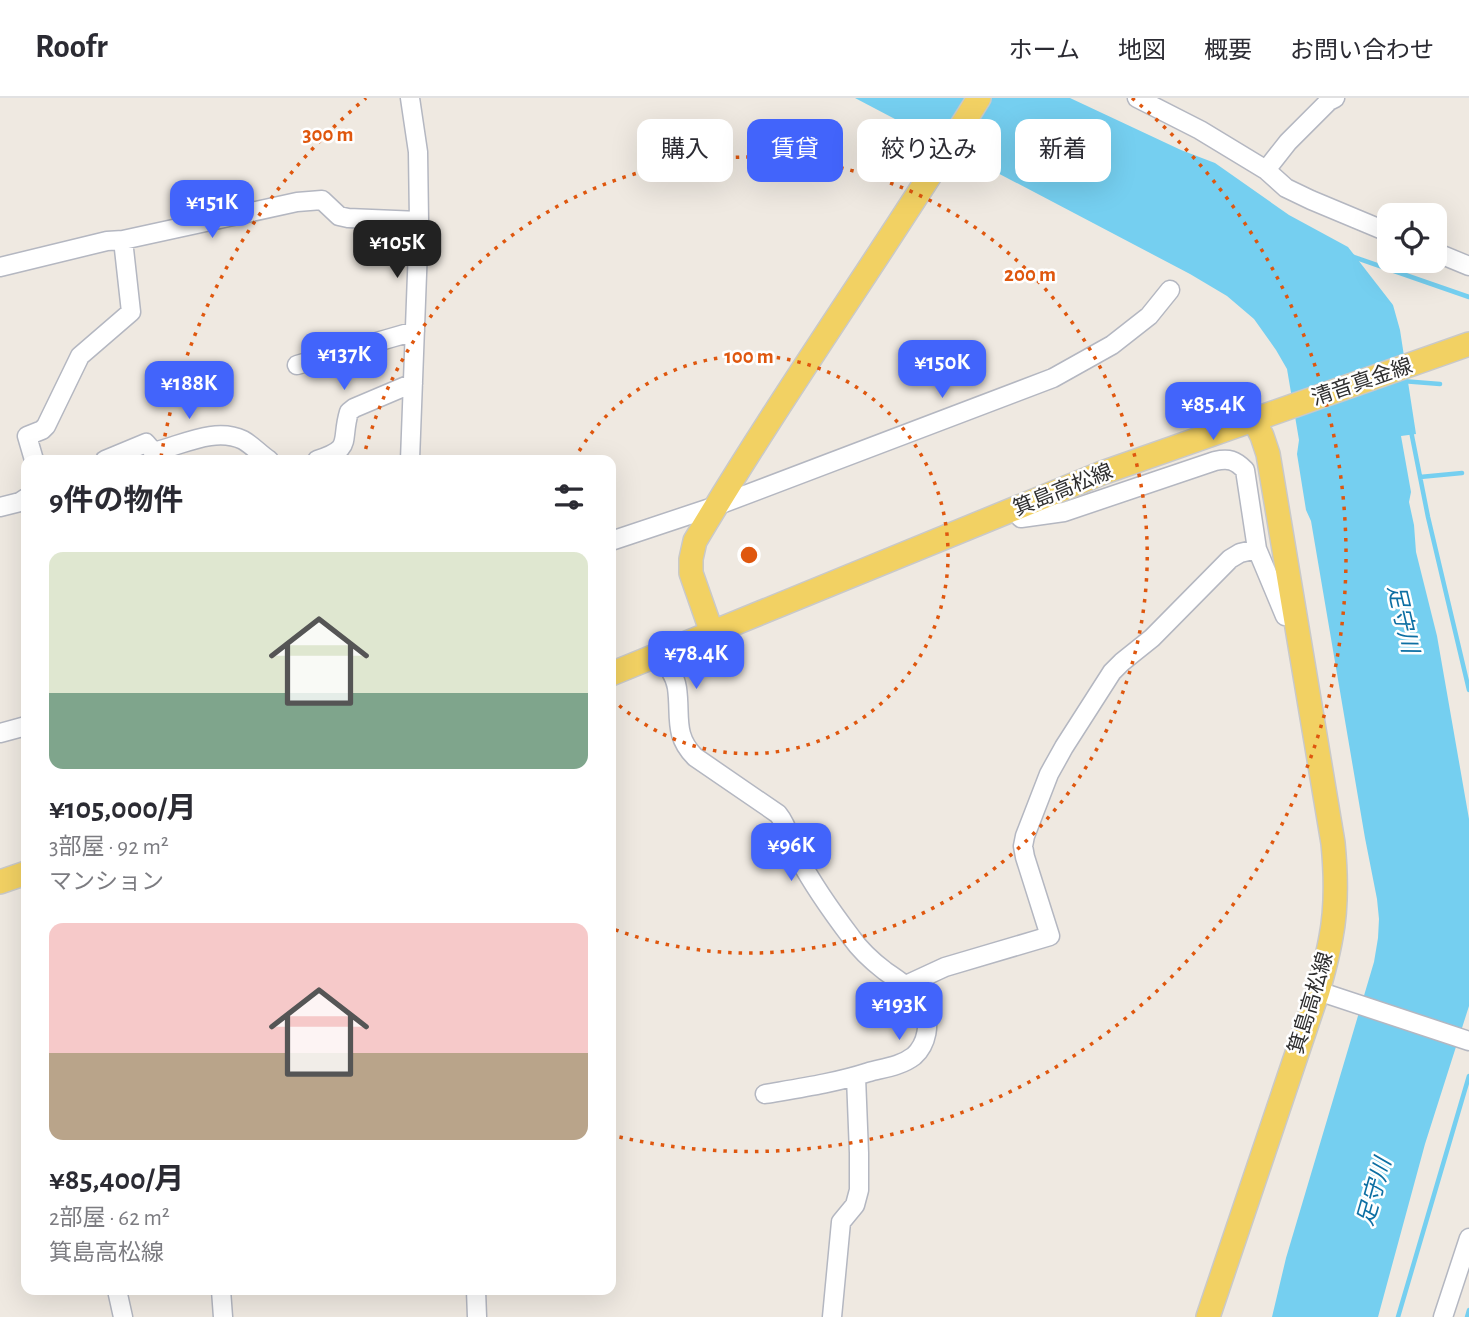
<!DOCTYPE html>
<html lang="ja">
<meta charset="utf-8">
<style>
body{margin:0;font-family:"Alegreya Sans","Noto Sans JP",sans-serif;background:#f7f7f7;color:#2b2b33;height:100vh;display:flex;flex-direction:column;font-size:26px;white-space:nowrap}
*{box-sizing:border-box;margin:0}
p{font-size:23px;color:#7c7c81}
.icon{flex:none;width:38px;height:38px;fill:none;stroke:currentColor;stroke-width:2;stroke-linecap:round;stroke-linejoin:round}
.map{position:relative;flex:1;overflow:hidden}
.panel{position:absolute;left:21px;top:357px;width:595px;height:840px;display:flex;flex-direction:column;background:#fff;border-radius:14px;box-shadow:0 7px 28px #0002}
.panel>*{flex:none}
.hud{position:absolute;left:637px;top:21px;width:665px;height:63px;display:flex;gap:14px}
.tools{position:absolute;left:1377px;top:105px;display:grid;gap:14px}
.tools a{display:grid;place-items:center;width:70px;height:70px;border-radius:14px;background:#fff;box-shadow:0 7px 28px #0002;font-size:35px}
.price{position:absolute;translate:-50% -60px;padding:0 16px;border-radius:14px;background:#4264fb;color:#fff;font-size:23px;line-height:46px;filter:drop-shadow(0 2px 4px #0008)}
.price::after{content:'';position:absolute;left:50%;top:42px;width:21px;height:16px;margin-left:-10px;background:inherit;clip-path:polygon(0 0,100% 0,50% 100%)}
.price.on{background:#222;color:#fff}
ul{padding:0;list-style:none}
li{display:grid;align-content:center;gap:14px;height:371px;padding:0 28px}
li span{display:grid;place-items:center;height:217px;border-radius:14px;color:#555}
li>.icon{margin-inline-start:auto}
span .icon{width:126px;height:126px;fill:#fffc;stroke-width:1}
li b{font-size:30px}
h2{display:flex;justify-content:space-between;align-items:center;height:84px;padding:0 28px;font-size:30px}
.tag{padding:0 24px;border-radius:14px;background:#fff;box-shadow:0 7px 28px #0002;font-size:24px;line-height:63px}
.tag.on{background:#4264fb;color:#fff}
header{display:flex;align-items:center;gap:42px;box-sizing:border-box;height:98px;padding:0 35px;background:#fff;border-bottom:2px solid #e1e1e2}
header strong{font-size:33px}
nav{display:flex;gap:38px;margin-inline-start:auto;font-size:24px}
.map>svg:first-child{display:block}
.water{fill:#75cff0}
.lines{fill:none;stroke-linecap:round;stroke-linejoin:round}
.stream{stroke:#75cff0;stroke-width:4.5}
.minor-casing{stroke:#b4b7c1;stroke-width:21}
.major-casing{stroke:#c9c9c9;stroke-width:26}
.minor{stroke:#fff;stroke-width:18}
.major{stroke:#f2d163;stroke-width:23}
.ring{fill:none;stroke:#df570e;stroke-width:3.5;stroke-dasharray:3.5 7}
.labels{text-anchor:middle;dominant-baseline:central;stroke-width:5;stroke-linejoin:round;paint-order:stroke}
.street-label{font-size:21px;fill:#2e2e2e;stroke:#fff}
.water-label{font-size:23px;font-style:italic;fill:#0d6fa3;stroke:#fff}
.centre{fill:#df570e;stroke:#fff;stroke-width:3.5}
.ring-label{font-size:21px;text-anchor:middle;font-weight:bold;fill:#df570e;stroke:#fff;stroke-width:5;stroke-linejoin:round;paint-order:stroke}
</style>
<header>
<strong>Roofr</strong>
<nav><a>ホーム</a><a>地図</a><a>概要</a><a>お問い合わせ</a></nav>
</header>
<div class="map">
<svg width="1469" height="1219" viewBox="0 0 1469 1219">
<rect width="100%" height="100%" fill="#efe9e1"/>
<path class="water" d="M 855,0 L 1070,0 L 1181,52 L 1215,65 L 1289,117 L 1348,149 L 1393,207 L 1400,232 L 1416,336 L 1401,338 L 1411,394 L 1409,404 L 1414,427 L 1416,454 L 1437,538 L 1469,721 L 1469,908 L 1425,1046 L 1378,1219 L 1272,1219 L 1286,1160 L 1374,864 L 1378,840 L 1379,821 L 1377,801 L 1365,740 L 1311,423 L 1306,412 L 1297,356 L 1299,342 L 1287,271 L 1276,252 L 1254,221 L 1227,198 L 1190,176 Z"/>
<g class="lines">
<path class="stream" d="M 1351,158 L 1469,199
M 1402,283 L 1440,286
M 1411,333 L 1428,419 L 1469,592
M 1420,379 L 1462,375
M 1398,1219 L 1469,978
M 1467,1219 L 1469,1212"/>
<defs>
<path id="minor" d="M 1137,0 L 1200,32 L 1266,72 L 1286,90 L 1311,102 L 1390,135
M 1266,72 L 1288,44 L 1329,3 L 1335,0
M 1435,154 L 1469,168
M 0,169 L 107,143 L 123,142 L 297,104 L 322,102 L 339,118 L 348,120 L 419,123
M 297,267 L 415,233
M 34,362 L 27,338 L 42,332 L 46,328 L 80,258 L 131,214 L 123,142
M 105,362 L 146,345 L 152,352 L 157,353 C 184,346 216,329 243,342 C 252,347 260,356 269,362
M 317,362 C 354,350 340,344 349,314 L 354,310 L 413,285
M 410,362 L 419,123 L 418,54 L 410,0
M 0,409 L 20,404 L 26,400
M 1013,412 L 1021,420 L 1064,414 L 1215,363 C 1229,360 1235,362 1245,372 L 1257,451 L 1285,518 L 1295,516
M 611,443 L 716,408 L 1053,280 L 1112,247 L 1149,218 L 1170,192
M 658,556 C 667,567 675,577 677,590 C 681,618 673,637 695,659 L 778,716 C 788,728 791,744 798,759 C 813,787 832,814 851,839 C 860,852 872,863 885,873 C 899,883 915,892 923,909 C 931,925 927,946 914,958 C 901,968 884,970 869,974 C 835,985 800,990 765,996
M 0,635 L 26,628
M 906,887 L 945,869 L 1050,838 L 1025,759 L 1023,748 L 1025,738 L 1049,676 L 1064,649 L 1112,574 L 1122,564 L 1152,540 L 1230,461 L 1240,455 L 1257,451
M 1318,893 L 1469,943
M 117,1192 L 123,1219
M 221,1192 L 223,1219
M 476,1192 L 477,1219
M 832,1219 L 841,1124 L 855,1107 L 859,1092 L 859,1055 L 856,979
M 1443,1219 L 1469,1140"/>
<path id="major" d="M 712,535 L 691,475 L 691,461 L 695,443 C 785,292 887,149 979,0
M 611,576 L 1102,375 L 1469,246
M 0,784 L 26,775
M 1208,1219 L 1318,893 C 1323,875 1328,857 1331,839 C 1337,808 1336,776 1333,745 L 1268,356 L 1262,338 L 1254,322"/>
</defs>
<use href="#minor" class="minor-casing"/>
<use href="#major" class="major-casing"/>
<use href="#minor" class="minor"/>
<use href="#major" class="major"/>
</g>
<g class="ring">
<path d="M574 362A199 199 0 1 1 611 600"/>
<path d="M363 361A398 398 0 1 1 613 831"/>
<path d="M161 359A596 596 0 0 1 366 0M1132 0A596 596 0 0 1 615 1038"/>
</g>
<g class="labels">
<g class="street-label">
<text transform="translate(1362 284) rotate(-19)">清音真金線</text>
<text transform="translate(1063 392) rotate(-22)">箕島高松線</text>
<text transform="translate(1311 905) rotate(-73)">箕島高松線</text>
</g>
<g class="water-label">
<text transform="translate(1402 521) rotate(77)">足守川</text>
<text transform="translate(1375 1094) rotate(-74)">足守川</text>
</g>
</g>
<circle cx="749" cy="457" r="10" class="centre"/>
<g class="ring-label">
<text x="328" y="43">300 m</text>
<text x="1030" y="183">200 m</text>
<text x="749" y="265">100 m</text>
</g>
</svg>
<div class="tools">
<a><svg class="icon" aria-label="locate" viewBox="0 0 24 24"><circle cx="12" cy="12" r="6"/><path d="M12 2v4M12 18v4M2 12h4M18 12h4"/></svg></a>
</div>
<b class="price" style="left:212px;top:142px">¥151K</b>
<b class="price on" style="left:397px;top:182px">¥105K</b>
<b class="price" style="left:344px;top:294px">¥137K</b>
<b class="price" style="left:942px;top:302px">¥150K</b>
<b class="price" style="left:189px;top:323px">¥188K</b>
<b class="price" style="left:1213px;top:344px">¥85.4K</b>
<b class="price" style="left:696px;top:593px">¥78.4K</b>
<b class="price" style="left:791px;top:785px">¥96K</b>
<b class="price" style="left:899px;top:944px">¥193K</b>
<div class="hud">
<a class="tag">購入</a>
<a class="tag on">賃貸</a>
<a class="tag">絞り込み</a>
<a class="tag">新着</a>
</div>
<section class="panel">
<h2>9件の物件<svg class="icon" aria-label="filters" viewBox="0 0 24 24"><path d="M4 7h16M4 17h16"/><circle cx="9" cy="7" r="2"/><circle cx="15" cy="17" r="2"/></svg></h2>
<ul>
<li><span style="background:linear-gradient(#dfe7d0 65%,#7fa58c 0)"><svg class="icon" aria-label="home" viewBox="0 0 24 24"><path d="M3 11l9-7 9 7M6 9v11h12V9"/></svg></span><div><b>¥105,000/月</b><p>3部屋 · 92 m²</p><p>マンション</p></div></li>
<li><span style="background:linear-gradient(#f6c9c9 60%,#b9a48a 0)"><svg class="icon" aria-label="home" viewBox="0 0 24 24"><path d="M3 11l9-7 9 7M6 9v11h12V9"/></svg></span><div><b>¥85,400/月</b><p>2部屋 · 62 m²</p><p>箕島高松線</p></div></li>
</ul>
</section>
</div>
